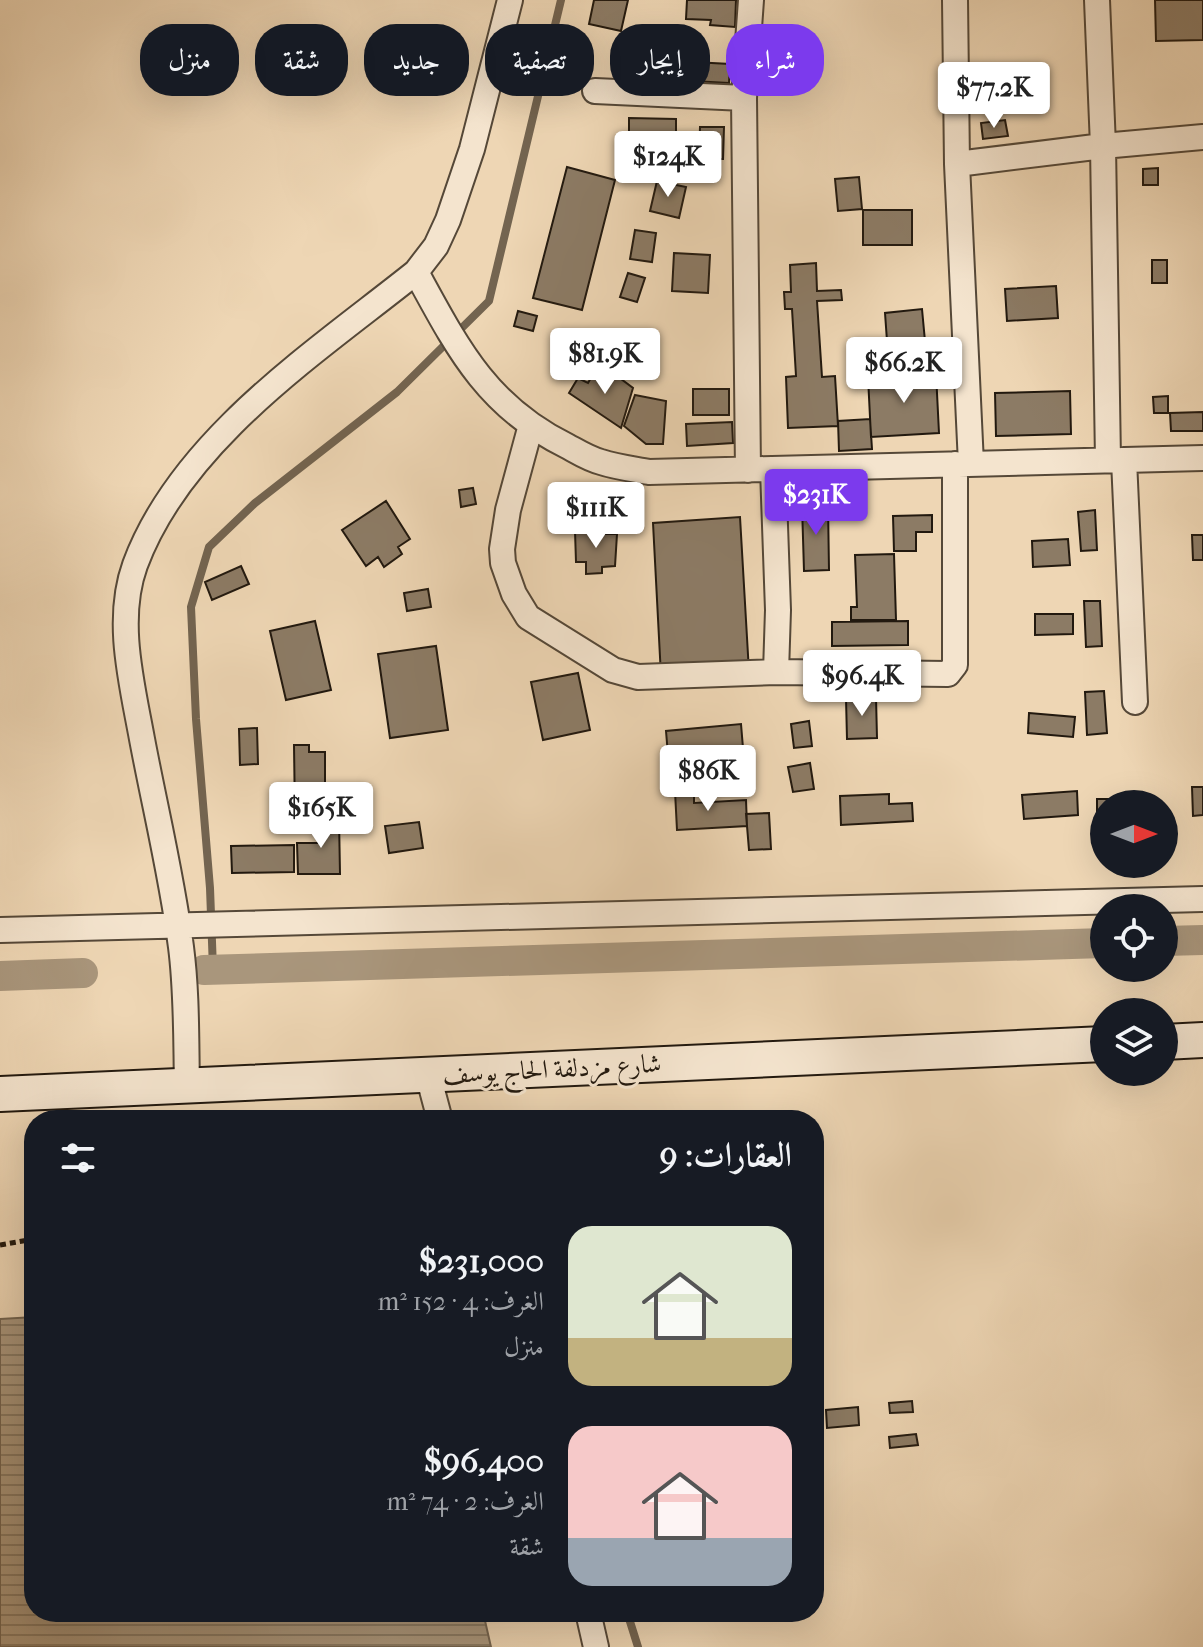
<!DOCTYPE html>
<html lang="ar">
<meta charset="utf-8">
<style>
body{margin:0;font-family:"IM FELL French Canon",Amiri,serif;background:#20242c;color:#f1f3f6;direction:rtl;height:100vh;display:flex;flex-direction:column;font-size:30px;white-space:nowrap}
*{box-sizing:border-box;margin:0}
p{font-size:26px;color:#9ea1a6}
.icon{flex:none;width:44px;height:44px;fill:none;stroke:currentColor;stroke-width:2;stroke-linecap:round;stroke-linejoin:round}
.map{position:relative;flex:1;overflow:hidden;direction:ltr}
.side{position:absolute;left:24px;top:1110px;width:800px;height:512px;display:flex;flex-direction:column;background:#171b24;border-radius:32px;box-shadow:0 8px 32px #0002;direction:rtl}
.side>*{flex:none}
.top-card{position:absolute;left:24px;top:24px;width:800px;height:72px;direction:rtl;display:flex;gap:16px}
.needle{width:52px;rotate:90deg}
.fabs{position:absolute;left:1090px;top:790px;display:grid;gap:16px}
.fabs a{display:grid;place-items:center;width:88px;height:88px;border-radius:50%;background:#171b24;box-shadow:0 8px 32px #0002;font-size:40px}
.price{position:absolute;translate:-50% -68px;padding:0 18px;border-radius:8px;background:#fff;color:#222;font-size:26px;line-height:52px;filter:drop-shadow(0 2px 4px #0008)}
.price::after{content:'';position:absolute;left:50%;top:48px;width:24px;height:18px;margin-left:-12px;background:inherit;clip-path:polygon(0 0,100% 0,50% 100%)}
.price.on{background:#7c3aed;color:#fff}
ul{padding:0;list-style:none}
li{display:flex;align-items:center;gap:24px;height:200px;padding:0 32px}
li span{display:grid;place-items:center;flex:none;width:224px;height:160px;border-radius:24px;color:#555}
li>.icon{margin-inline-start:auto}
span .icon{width:96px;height:96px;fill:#fffc;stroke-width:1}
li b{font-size:34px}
h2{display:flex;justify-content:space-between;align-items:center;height:96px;padding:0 32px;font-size:34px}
.chip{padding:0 28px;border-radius:32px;background:#171b24;box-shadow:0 8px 32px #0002;font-size:28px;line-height:72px}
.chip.on{background:#7c3aed;color:#fff}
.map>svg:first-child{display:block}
.water{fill:url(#water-rules);stroke:#736450;stroke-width:2}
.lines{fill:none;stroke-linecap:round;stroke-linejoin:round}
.stream{stroke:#736450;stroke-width:8}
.canal{stroke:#a9967c;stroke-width:30}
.building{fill:#8c7b65;stroke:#22190f;stroke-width:2}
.street-casing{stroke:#554838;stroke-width:28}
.secondary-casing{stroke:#22190f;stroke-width:38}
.path{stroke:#22190f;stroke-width:5;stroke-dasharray:6 4;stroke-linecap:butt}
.street{stroke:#f4e4ce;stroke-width:24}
.secondary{stroke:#f4e4ce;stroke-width:34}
.labels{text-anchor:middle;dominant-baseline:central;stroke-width:6;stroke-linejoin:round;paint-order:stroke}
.street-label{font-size:26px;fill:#22190f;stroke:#f4e4ce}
</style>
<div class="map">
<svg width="1203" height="1647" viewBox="0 0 1203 1647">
<defs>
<pattern id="water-rules" width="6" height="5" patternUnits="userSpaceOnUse" patternTransform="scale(2)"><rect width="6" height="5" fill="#a9967c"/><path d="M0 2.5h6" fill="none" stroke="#897a64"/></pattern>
</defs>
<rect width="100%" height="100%" fill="#eed6b4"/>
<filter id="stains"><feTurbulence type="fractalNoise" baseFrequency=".0025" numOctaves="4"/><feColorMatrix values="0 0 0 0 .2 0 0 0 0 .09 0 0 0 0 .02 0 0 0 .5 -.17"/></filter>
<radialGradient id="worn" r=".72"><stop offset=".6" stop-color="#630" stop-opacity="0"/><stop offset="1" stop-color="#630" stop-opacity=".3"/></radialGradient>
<path class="water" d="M 34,1317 L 34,1612 L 483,1612 L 491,1647 L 0,1647 L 0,1319 Z"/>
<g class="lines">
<path class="stream" d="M 213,969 L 210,888 L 196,719 L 191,607 L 209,547 L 255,503 L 397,392 L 489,301 L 561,0
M 627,1612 L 638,1647"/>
<path class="canal" d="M 1164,941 L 1203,940
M 204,970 L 1104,943
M 0,976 L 83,973"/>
</g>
<path class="building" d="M 594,0 L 628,0 L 621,31 L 589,24 Z
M 687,0 L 736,0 L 735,27 L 710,25 L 711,20 L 686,19 Z
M 1155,0 L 1203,0 L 1203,40 L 1156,41 Z
M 655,60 L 730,64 L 729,83 L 654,79 Z
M 629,118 L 676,119 L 676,145 L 629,144 Z
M 1005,120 L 1008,136 L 983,139 L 981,123 Z
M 700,127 L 724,127 L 723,159 L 699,159 Z
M 567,167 L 615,180 L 582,310 L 533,298 Z
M 1158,168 L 1158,185 L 1143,185 L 1143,169 Z
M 859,177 L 862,209 L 838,211 L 835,179 Z
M 657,181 L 686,187 L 679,218 L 650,211 Z
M 863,210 L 912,210 L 912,245 L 863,245 Z
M 635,230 L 656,233 L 652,262 L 630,259 Z
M 674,253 L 710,255 L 708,293 L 672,291 Z
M 1152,260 L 1167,260 L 1167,283 L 1152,283 Z
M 816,263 L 817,291 L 841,290 L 842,300 L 817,301 L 822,377 L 835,376 L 838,426 L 788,428 L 786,377 L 796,376 L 792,309 L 785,309 L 784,292 L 791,292 L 790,265 Z
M 628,273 L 645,278 L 637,302 L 620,297 Z
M 1056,286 L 1058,318 L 1007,321 L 1005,289 Z
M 922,309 L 926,352 L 888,355 L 885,313 Z
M 518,311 L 537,316 L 533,331 L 514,326 Z
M 605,367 L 633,388 L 621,428 L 569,393 L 578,378 L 588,383 L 592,376 L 598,379 Z
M 936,373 L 939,433 L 871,437 L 868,377 Z
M 693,389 L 729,389 L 729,415 L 693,415 Z
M 1070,391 L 1071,434 L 996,436 L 995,393 Z
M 635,395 L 666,401 L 663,444 L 646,444 L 624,426 Z
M 1168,396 L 1168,413 L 1154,413 L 1153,397 Z
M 1203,412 L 1203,431 L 1171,431 L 1170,413 Z
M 870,419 L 872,449 L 839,451 L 838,421 Z
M 732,422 L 733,443 L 687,446 L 686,424 Z
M 473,488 L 476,504 L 461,507 L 459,490 Z
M 386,501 L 410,539 L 398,547 L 402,554 L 384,567 L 378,557 L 366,566 L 342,530 Z
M 828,504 L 829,570 L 804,571 L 802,505 Z
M 1095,510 L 1097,550 L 1081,551 L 1078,512 Z
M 932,515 L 932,532 L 916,532 L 916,551 L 894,551 L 893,516 Z
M 740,517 L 749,672 L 661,676 L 653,523 Z
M 575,531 L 600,531 L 600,534 L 617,534 L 615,566 L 602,567 L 602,573 L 586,574 L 586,562 L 576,562 Z
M 1192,535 L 1203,535 L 1203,560 L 1193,560 Z
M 1068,539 L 1070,565 L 1033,567 L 1032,541 Z
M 894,554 L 896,620 L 851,620 L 851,607 L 857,607 L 855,555 Z
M 241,566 L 249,584 L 212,600 L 205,582 Z
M 428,589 L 431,607 L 407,611 L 404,593 Z
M 1084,601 L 1100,601 L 1102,646 L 1086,647 Z
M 1035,614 L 1073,614 L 1073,634 L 1035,635 Z
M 315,621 L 331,690 L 286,700 L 270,631 Z
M 908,621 L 908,645 L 832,646 L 832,622 Z
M 436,646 L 448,730 L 390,738 L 378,654 Z
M 578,673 L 590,730 L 543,740 L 531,682 Z
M 1104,691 L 1107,733 L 1087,735 L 1085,692 Z
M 876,697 L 877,738 L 847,739 L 846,698 Z
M 1029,713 L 1075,717 L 1073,737 L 1028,733 Z
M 809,721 L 812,746 L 794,748 L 791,724 Z
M 741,724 L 743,748 L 668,755 L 666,731 Z
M 257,728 L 258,764 L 240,765 L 239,729 Z
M 294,745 L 309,745 L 309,752 L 325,752 L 325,798 L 311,798 L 311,816 L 295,817 Z
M 810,763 L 814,789 L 793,792 L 788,767 Z
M 1192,787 L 1203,787 L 1203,815 L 1193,816 Z
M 675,791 L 694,791 L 694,803 L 746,800 L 747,826 L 677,830 Z
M 1077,791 L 1078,815 L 1024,819 L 1022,795 Z
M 889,794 L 889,804 L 912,803 L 913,821 L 841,825 L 840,796 Z
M 1097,799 L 1114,799 L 1114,804 L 1104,804 L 1104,839 L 1097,839 Z
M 769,813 L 771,849 L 749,850 L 746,814 Z
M 318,818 L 339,818 L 340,874 L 298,874 L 297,843 L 318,843 Z
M 419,822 L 423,848 L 389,853 L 385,826 Z
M 294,845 L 294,872 L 232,873 L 231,846 Z
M 912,1401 L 913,1412 L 890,1413 L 889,1403 Z
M 858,1407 L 859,1425 L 827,1428 L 826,1410 Z
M 916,1434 L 918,1445 L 890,1448 L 889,1437 Z"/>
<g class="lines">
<defs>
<path id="street" d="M 955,0 L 957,164 L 971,464
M 1097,0 L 1103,146 L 1108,460
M 595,91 L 744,98
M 957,164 L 1103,146 L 1203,137
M 416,272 C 457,347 486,406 567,446 C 578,452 589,459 601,462 C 616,467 633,469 649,472 L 1203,458
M 531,425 L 508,510 L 502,549 L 503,563 L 514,594 L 528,617 L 613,670 L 638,677 L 776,672 L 948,674 L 955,665 L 955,464
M 1124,460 L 1135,702
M 773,469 L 778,610 L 776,672
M 748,470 L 744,98 L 751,0
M 0,930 L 1203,899
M 428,1075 L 440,1120
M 187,1086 C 186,1040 187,993 181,947 C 172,877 155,808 142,739 C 132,684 115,620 135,565 C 181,440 316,352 416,272 L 436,246 L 448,220 L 472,149 L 510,0
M 588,1612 L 596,1647"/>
<path id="secondary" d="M 1164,1042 L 1203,1040
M 0,1094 L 1104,1044"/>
</defs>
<use href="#street" class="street-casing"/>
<use href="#secondary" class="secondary-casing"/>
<path class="path" d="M 0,1245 L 34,1239"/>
<use href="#street" class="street"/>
<use href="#secondary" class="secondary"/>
</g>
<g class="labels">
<g class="street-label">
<text transform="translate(552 1069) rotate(-3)">شارع مزدلفة الحاج يوسف</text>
</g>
</g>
<rect width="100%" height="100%" filter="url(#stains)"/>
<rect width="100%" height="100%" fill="url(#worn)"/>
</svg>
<div class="fabs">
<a><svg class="needle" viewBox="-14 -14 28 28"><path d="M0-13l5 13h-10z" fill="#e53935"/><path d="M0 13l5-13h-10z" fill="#9ea1a6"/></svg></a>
<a><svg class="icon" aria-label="locate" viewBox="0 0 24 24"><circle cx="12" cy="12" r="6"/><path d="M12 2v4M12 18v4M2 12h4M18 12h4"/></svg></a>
<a><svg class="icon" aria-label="layers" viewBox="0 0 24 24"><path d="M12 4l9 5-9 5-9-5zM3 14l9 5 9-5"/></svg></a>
</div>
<b class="price" style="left:994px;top:130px">$77.2K</b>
<b class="price" style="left:668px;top:199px">$124K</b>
<b class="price" style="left:605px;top:396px">$81.9K</b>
<b class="price" style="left:904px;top:405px">$66.2K</b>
<b class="price on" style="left:816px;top:537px">$231K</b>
<b class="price" style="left:596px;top:550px">$111K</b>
<b class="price" style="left:862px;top:718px">$96.4K</b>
<b class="price" style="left:708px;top:813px">$86K</b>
<b class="price" style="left:321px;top:850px">$165K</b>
<div class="top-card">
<a class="chip on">شراء</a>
<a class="chip">إيجار</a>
<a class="chip">تصفية</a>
<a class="chip">جديد</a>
<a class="chip">شقة</a>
<a class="chip">منزل</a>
</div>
<section class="side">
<h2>العقارات: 9<svg class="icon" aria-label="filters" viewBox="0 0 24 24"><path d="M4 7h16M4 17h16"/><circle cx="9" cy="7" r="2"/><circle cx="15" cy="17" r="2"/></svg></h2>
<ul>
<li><span style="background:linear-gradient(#dfe7d0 70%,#c2b280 0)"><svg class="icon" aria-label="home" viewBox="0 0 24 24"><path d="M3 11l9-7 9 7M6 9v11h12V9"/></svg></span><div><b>$231,000</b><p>الغرف: 4 · 152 m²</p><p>منزل</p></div></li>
<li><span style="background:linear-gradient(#f6c9c9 70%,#9aa5b1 0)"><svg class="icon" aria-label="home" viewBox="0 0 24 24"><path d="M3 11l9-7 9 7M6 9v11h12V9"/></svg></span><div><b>$96,400</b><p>الغرف: 2 · 74 m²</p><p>شقة</p></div></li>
</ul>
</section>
</div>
